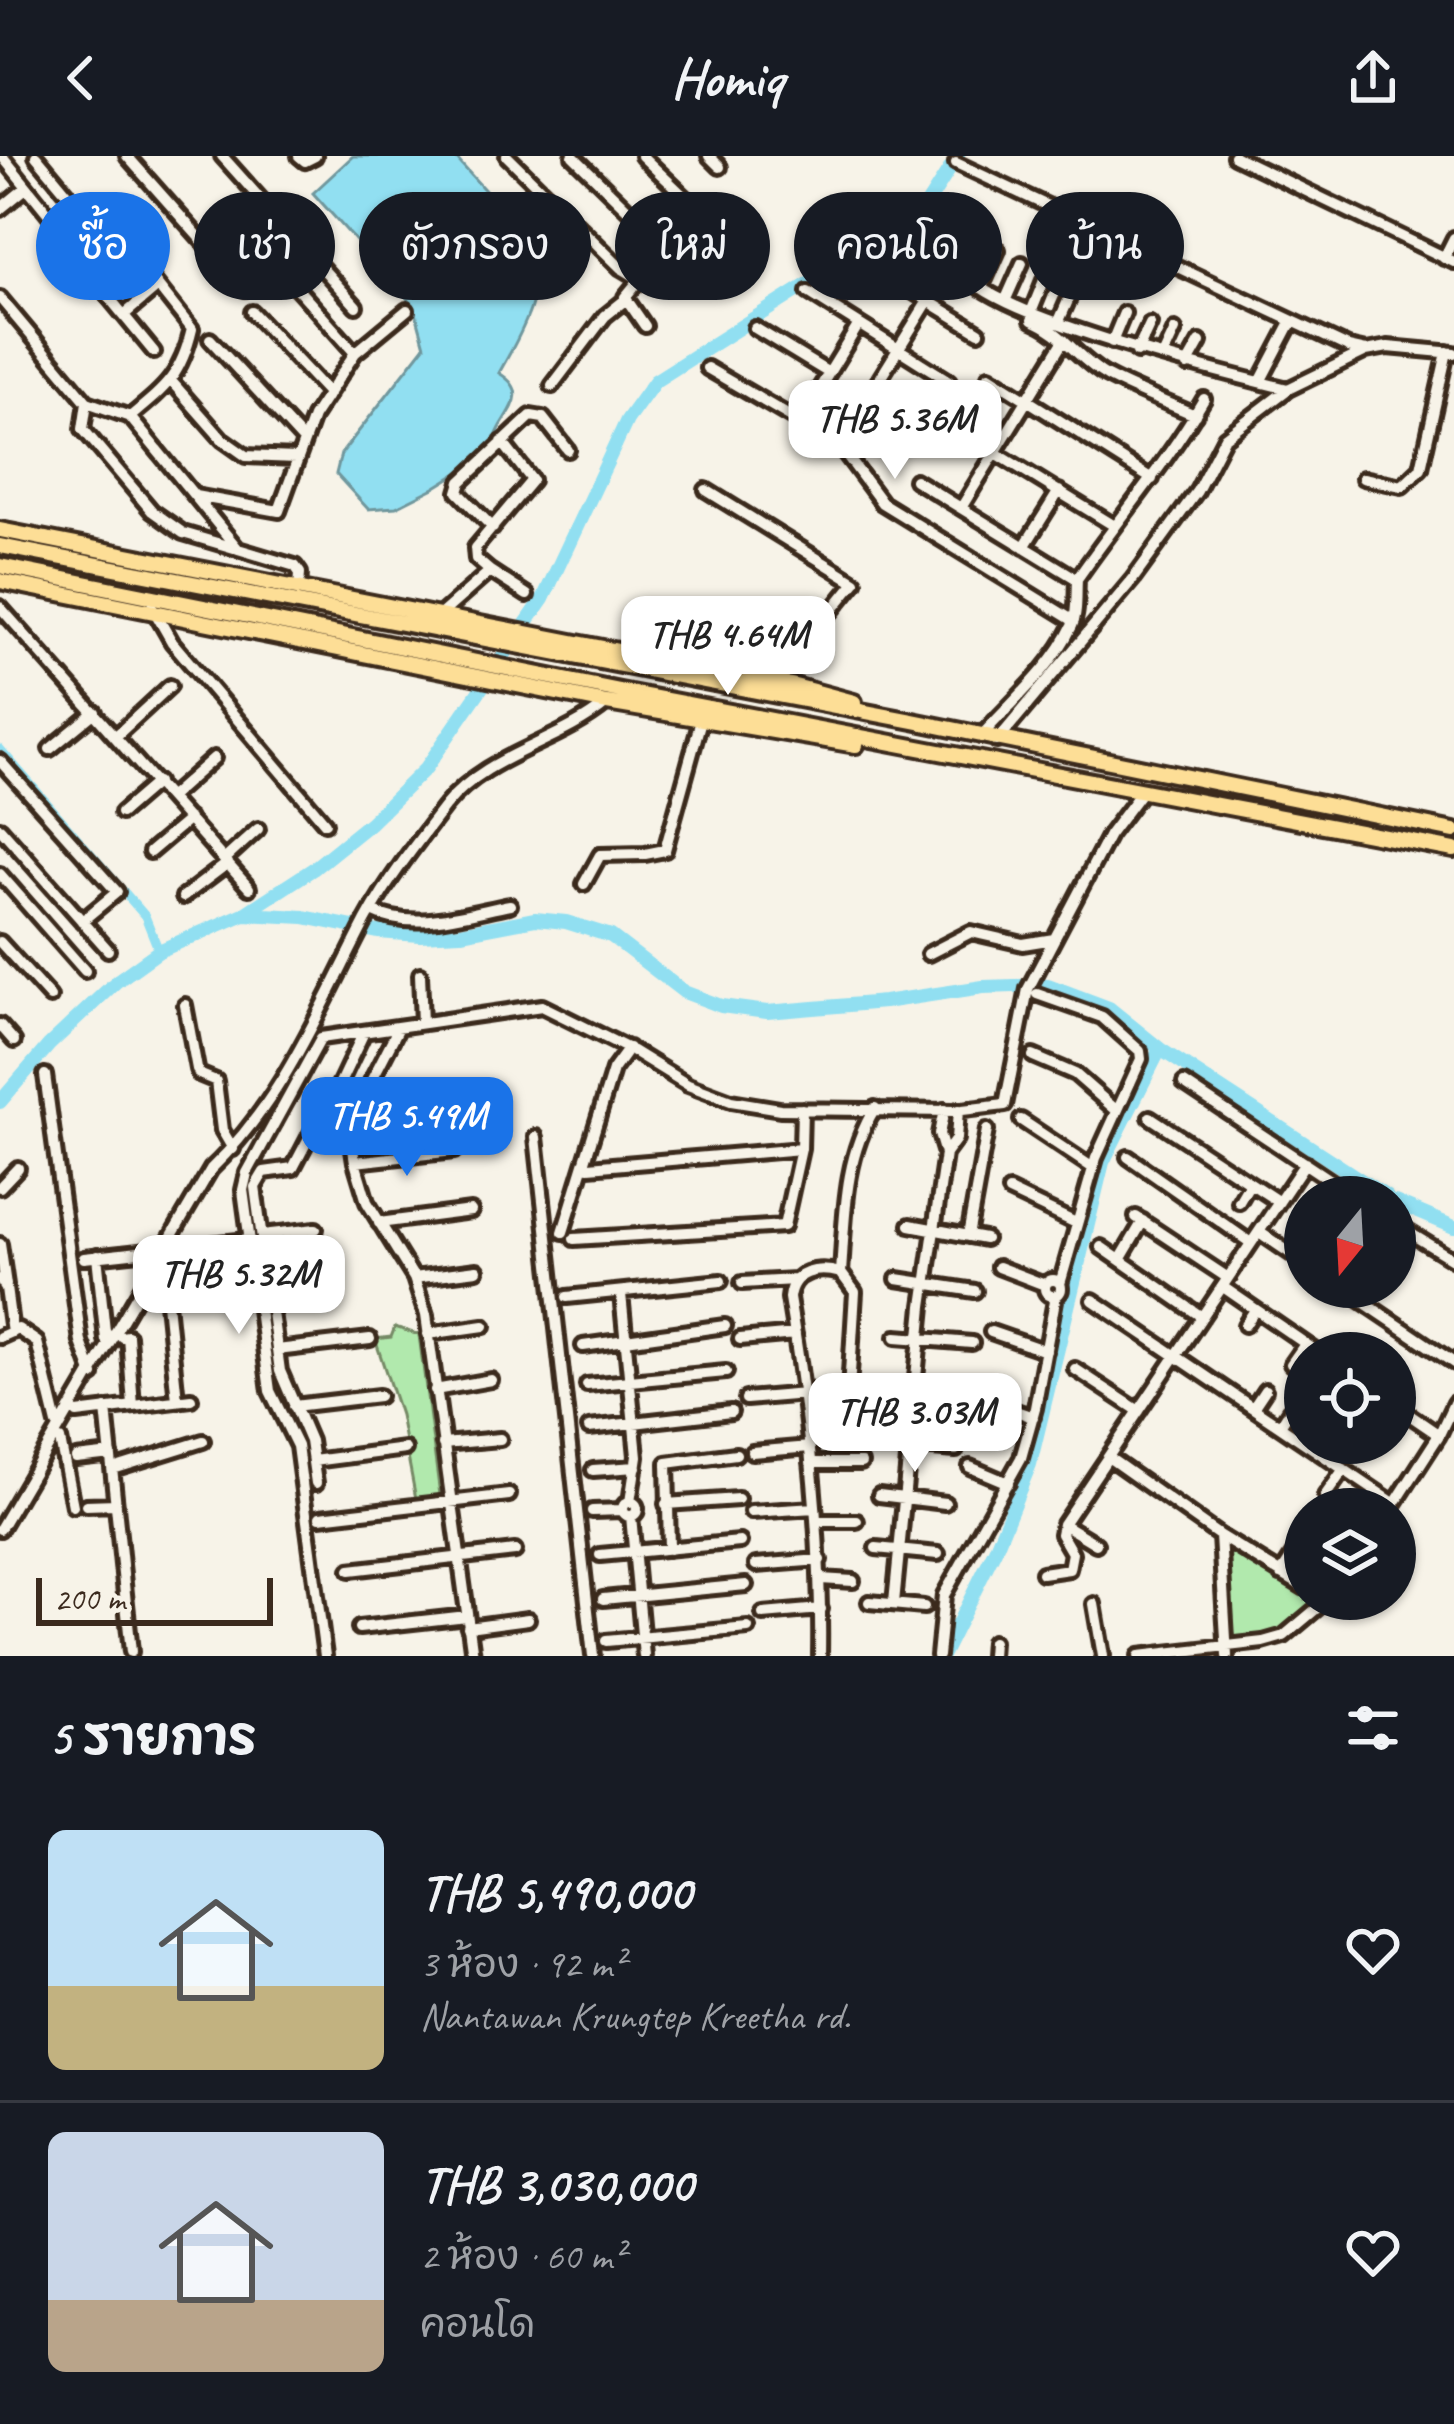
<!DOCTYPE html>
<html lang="th">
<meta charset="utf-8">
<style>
body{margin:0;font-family:Caveat,"Playpen Sans Thai",sans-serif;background:#242831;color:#f1f3f6;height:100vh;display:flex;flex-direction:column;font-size:45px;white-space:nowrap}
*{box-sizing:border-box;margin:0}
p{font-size:39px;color:#9ea1a6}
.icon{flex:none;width:66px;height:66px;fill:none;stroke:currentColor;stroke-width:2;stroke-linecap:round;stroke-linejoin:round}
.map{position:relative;height:1500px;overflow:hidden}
.sheet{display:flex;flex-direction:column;background:#171b24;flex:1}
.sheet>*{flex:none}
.hud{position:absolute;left:36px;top:36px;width:1383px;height:108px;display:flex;gap:24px}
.needle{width:78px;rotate:198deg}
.controls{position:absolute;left:1284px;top:1020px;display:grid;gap:24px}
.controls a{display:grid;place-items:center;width:132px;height:132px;border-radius:50%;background:#171b24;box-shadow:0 3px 9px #0004;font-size:60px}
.scale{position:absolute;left:36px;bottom:30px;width:237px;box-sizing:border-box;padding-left:12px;border:6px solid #3b2a1e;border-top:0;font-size:33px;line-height:42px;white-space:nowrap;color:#3b2a1e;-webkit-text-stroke:9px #f7f3e8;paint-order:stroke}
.price{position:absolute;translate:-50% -102px;padding:0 27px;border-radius:24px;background:#fff;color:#222;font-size:39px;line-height:78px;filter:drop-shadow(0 3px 6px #0008)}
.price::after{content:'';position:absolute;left:50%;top:72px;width:36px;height:27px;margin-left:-18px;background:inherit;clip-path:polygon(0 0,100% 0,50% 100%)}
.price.selected{background:#1a73e8;color:#fff}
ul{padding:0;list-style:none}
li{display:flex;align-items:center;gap:36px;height:300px;padding:0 48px}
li+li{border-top:3px solid #363941}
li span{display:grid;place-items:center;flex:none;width:336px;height:240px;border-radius:18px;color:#555}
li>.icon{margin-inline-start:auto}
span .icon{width:144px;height:144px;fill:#fffc;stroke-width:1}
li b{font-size:51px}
h2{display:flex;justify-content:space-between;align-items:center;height:144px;padding:0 48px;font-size:51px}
.chip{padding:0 42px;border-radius:54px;background:#171b24;box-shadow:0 3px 9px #0004;font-size:42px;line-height:108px}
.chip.selected{background:#1a73e8;color:#fff}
header{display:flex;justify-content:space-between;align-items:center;height:156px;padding:0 48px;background:#171b24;font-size:54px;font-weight:800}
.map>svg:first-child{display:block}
.green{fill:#b1e9ad;stroke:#768a66;stroke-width:3}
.water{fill:#91dff1;stroke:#6f979d;stroke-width:3}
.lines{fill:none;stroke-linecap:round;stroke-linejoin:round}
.canal{stroke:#91dff1;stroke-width:9}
.river{stroke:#91dff1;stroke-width:14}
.minor-casing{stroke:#3b2a1e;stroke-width:20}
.major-casing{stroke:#3b2a1e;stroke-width:22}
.minor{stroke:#f7f3e8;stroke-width:10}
.major{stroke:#fdde96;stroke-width:14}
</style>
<header><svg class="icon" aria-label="back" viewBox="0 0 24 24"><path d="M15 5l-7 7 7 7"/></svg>Homiq<svg class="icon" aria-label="share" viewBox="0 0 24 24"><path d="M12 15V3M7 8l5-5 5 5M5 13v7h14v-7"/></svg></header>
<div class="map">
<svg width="1454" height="1500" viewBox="0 0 1454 1500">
<rect width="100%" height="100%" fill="#f7f3e8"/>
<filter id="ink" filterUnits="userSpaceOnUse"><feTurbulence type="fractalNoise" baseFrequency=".00833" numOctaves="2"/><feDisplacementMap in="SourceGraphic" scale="24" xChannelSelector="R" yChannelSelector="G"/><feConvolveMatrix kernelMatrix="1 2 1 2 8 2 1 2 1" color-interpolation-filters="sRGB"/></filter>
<g filter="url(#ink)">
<path class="green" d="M 395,1171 L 419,1179 L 440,1339 L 416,1343 L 400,1259 L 375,1183 L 391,1181 Z
M 1228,1389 L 1305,1436 L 1305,1443 L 1317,1443 C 1292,1468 1270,1484 1233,1486 Z"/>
<path class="water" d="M 353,0 L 454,0 L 534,89 C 547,134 521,178 499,217 C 537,240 499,260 495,285 L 466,312 L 434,332 L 396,351 L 368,353 L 336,318 L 341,298 L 425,190 L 414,150 L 313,37 Z"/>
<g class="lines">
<path class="canal" d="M 0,593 L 145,760 L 159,795"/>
<path class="river" d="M 244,758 L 304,761 L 378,776 L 420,779 L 461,777 L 535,763 L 566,766 L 611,780 L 684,836 L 721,850 L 767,856 L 884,846 L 983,831 L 1048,829 L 1109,852 L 1160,893 L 1387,1041
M 0,946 L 49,889 L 117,825 L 159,795 L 244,758 L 313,713 L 370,667 L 426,612 L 543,443 L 627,264 L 655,225 L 922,56 L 958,0
M 1395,1046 L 1454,1071
M 942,1500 L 995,1394 L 1030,1308 L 1103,1006 L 1160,893"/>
<defs>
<path id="minor" d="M 2,0 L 76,92 L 96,72 L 36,0
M 127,0 L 245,133
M 222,0 L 356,150
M 299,0 L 305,5 L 315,0
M 507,0 L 621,112 L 653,131
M 573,0 L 667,92
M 642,0 L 691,47
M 709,0 L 720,11
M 1234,0 L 1454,106
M 956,7 L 1348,191 L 1366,195
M 0,53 L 27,31
M 113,73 L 192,173 C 181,220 165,232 130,261
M 920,79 L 866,107 L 979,176
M 1444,102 L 1454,82
M 84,111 L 154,196
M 280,113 L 355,197
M 230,116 L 284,70
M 965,117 C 993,161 1230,219 1288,233
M 981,132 L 998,94
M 808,136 L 949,225
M 0,142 L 87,246 L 130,261 L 238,393 L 295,410 L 300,417 L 299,433
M 1006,143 L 1022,107
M 1032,154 L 1045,122
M 252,156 L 329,238
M 125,158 L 158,130
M 1032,164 C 1063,176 1079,204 1107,220 C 1135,235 1166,246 1195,259
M 1059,165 L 1074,131
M 645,170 L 625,141 C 649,113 671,77 708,69
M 755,172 L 829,217
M 210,183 L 303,284
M 1112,186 L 1124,157
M 1137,196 L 1150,168
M 1163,200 L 1175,174
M 1187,209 L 1200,186
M 707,212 L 839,289 L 882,347 L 1074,465
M 989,220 L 1152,323
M 172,226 L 222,283 L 246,300 L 296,302
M 1260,226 L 1292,165
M 552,230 L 605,160 L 625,144
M 868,242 L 924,276
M 87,246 L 83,273 L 152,355 L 183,377 L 234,392
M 799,266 L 859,168
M 960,275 L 1113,369
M 839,289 L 928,145
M 1363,322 L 1402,330 L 1421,312 L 1447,196
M 915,324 L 1077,423 C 1076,438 1078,456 1072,470 C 1053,511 1011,547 981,580
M 706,334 L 855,426 L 774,526
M 195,340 L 279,355 L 313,261 L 355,197 L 407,154
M 961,352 L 1064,184
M 493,372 L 458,336 L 461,326 L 531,260 L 543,262 L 568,294
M 1024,391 L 1059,335
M 490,415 L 476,403 L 475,392 L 532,324 L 502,286
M 1077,423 C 1119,362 1167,307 1204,243
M 0,451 L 249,732
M 152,451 L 172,486 L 325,667
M 439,460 L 490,415 L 527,439
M 116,580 L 170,530
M 997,585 L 1133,423 L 1197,335 L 1225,281 L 1288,233 L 1366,195 L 1388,191 L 1454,197
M 50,593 L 95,556
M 0,605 L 117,736 L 82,765
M 170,641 L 214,602
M 121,657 L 157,626
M 0,672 L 108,794
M 150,696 L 189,663
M 225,703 L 258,673
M 0,718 L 85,815
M 584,728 L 600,699 L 645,698 L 665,694 L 701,564
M 183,741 L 228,707
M 372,755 C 413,776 468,757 510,749
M 0,786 L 50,841
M 928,798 L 971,776 L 1023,788 L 1054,783
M 420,818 L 422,867
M 1037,838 L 1102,861 L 1140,895 L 1141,903 L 1096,1002 L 1060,1128
M 185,849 L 197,913 L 199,918 L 216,925 L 222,974 L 233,993
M 0,869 L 14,885
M 364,876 L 339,929 L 346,947 L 363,941 L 399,871
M 1033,900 L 1075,918 L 1116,954
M 45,919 L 81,1186 L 93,1219
M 1184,927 L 1355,1041
M 1150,961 L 1279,1046
M 1021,964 L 1093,1012
M 536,981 L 593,1500
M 945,998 L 956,983 L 958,954
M 1128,1001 L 1251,1087
M 355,1006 L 454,995
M 589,1011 L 801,993
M 0,1031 L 18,1012
M 1009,1035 L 1076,1067
M 1239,1046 L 1250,1027
M 1136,1061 L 1228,1122
M 379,1067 L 471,1055
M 1395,1068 L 1454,1104
M 910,1069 L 985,1083
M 563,1076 L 613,914 L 629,892
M 1259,1076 L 1305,1107
M 262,1079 L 316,1073
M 968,1080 L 987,974
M 574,1083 L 784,1070 L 801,993 L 802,953
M 0,1088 L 6,1129
M 1101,1091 L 1202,1161
M 173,1092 L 248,1084
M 97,1100 L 106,1184
M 84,1102 L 158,1094
M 1120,1104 L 1143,1065
M 163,1108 L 177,1244
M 998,1111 L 1045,1129
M 841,1117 C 845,1061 844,1001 875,952
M 414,1122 L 477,1114
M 0,1123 L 6,1132 L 12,1176
M 897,1123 L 975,1135
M1045 1132a8 8 0 1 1 16 0a8 8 0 1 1-16 0Z
M 742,1127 L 795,1124
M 1223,1131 L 1319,1197
M 1341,1131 L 1454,1207
M 621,1138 L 637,1300 L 630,1346
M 269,1139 L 324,1133
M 567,1141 L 721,1125
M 1093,1144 L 1395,1348
M 1245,1169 L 1255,1154
M 991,1176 L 1046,1195
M 428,1178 L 484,1170
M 0,1181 L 18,1173 L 37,1186 L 57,1268
M 122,1181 L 128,1180 L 133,1250
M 896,1181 L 972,1187
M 740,1183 L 795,1178
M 583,1190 L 725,1170
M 277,1194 L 370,1183
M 1291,1208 L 1305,1188
M 1075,1213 L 1139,1255
M 587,1229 L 726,1216
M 435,1234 L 491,1224
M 891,1234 L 964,1241
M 979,1242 L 1033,1261
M 746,1243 L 805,1238
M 1395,1249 L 1439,1279
M 294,1250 L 379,1240
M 1253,1252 L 1265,1234
M 106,1253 L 131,1496
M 808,1253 L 870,1249
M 77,1257 L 191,1243
M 1280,1270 L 1290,1254
M 589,1272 L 731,1256
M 60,1284 L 73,1350
M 443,1288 L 500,1283
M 885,1288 L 956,1294
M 752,1296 L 810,1291
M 76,1302 L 111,1298
M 313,1305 L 405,1293
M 811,1307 L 861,1307
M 970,1311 L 1008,1327
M 113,1313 L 203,1285
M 593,1314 L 636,1311
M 316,1327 L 310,1285 L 280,1215 L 255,1031 L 264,1016 L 293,1012 L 325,951 L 346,947 L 355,1006 L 367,1046 L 414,1122 L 426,1159 L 473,1500
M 879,1339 L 945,1347
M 1325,1340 L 1344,1313
M623 1353a7 7 0 1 1 14 0a7 7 0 1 1-14 0Z
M 666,1348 L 738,1343
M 86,1349 L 116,1348
M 1392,1352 L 1439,1279 L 1454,1247
M 592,1355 L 623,1354
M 751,1356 L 815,1352
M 631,1360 L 644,1500
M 320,1361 L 509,1339
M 816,1365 L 857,1365
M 1063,1368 L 1096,1388
M 0,1373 L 211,1013 C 283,945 321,850 366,764 C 387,725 418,685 445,650 C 488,597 556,589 607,547
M 1220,1380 L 1305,1432
M 876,1392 L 938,1398
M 669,1393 L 667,1307 L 736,1298
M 600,1399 L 740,1386
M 756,1409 L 820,1404
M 350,1414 L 515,1395
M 1042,1417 L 1069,1413 L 1072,1397 L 1061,1378 L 1063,1368 L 1108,1301
M 1281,1418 L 1296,1395
M 821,1423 L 853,1425
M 603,1443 L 746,1429
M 869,1446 L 924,1451
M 894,1447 L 923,1150 L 945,998 L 939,978 L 944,954
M 1094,1448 L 1103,1500
M 763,1458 L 821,1453
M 468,1471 L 528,1463
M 359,1472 L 467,1460
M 606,1485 L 748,1472
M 325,1500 L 297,1290 L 270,1235 L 243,1034 L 247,1017 L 321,882 L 542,850 L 633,895 L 688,929 L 731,945 L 780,953 L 954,955 L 1005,949 L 1028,833 L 1109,679 L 1142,635
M 820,1500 C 822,1379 809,1261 789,1142 C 792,1114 818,1111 841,1117 L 855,1136 L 848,1250
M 938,1500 L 944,1439 L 1021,1302 L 1035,1252 L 1056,1139
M 991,1500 L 992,1486
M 1139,1500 L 1263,1486 L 1284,1480 L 1328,1443
M 1227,1500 L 1220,1380 L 1108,1301 L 1305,1007"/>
<path id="major" d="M 0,374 L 791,529 L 854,546
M 0,390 L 913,565 L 1454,675
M 0,410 L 620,535 L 1454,694
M 0,425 L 607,547 L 856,589"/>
</defs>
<use href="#minor" class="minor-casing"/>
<use href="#major" class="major-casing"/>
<use href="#minor" class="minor"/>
<use href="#major" class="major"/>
</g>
</g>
</svg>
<div class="controls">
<a><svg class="needle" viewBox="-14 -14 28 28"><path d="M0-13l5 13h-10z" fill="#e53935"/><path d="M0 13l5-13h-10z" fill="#9ea1a6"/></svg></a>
<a><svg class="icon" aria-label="locate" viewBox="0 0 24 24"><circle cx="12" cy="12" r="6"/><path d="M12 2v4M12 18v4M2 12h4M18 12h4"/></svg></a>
<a><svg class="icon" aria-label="layers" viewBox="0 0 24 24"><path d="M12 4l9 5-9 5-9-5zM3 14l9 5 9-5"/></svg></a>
</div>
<div class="scale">200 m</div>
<b class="price" style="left:895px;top:326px">THB 5.36M</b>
<b class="price" style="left:728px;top:542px">THB 4.64M</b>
<b class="price selected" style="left:407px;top:1023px">THB 5.49M</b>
<b class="price" style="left:239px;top:1181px">THB 5.32M</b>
<b class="price" style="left:915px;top:1319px">THB 3.03M</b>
<div class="hud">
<a class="chip selected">ซื้อ</a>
<a class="chip">เช่า</a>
<a class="chip">ตัวกรอง</a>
<a class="chip">ใหม่</a>
<a class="chip">คอนโด</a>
<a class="chip">บ้าน</a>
</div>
</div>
<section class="sheet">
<h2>5 รายการ<svg class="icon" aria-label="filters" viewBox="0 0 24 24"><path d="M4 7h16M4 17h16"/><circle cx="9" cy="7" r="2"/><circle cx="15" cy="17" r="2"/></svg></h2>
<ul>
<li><span style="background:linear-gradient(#bfe0f5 65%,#c2b280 0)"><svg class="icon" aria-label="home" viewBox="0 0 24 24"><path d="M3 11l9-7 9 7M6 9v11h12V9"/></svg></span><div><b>THB 5,490,000</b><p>3 ห้อง · 92 m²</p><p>Nantawan Krungtep Kreetha rd.</p></div><svg class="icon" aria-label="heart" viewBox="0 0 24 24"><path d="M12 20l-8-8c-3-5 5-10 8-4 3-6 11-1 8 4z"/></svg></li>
<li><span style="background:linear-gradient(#c9d6e8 70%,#b9a48a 0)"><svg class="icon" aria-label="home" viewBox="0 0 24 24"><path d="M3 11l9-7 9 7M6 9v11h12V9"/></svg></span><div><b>THB 3,030,000</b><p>2 ห้อง · 60 m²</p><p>คอนโด</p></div><svg class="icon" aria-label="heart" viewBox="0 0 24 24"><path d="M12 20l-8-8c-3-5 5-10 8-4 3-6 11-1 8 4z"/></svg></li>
</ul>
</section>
